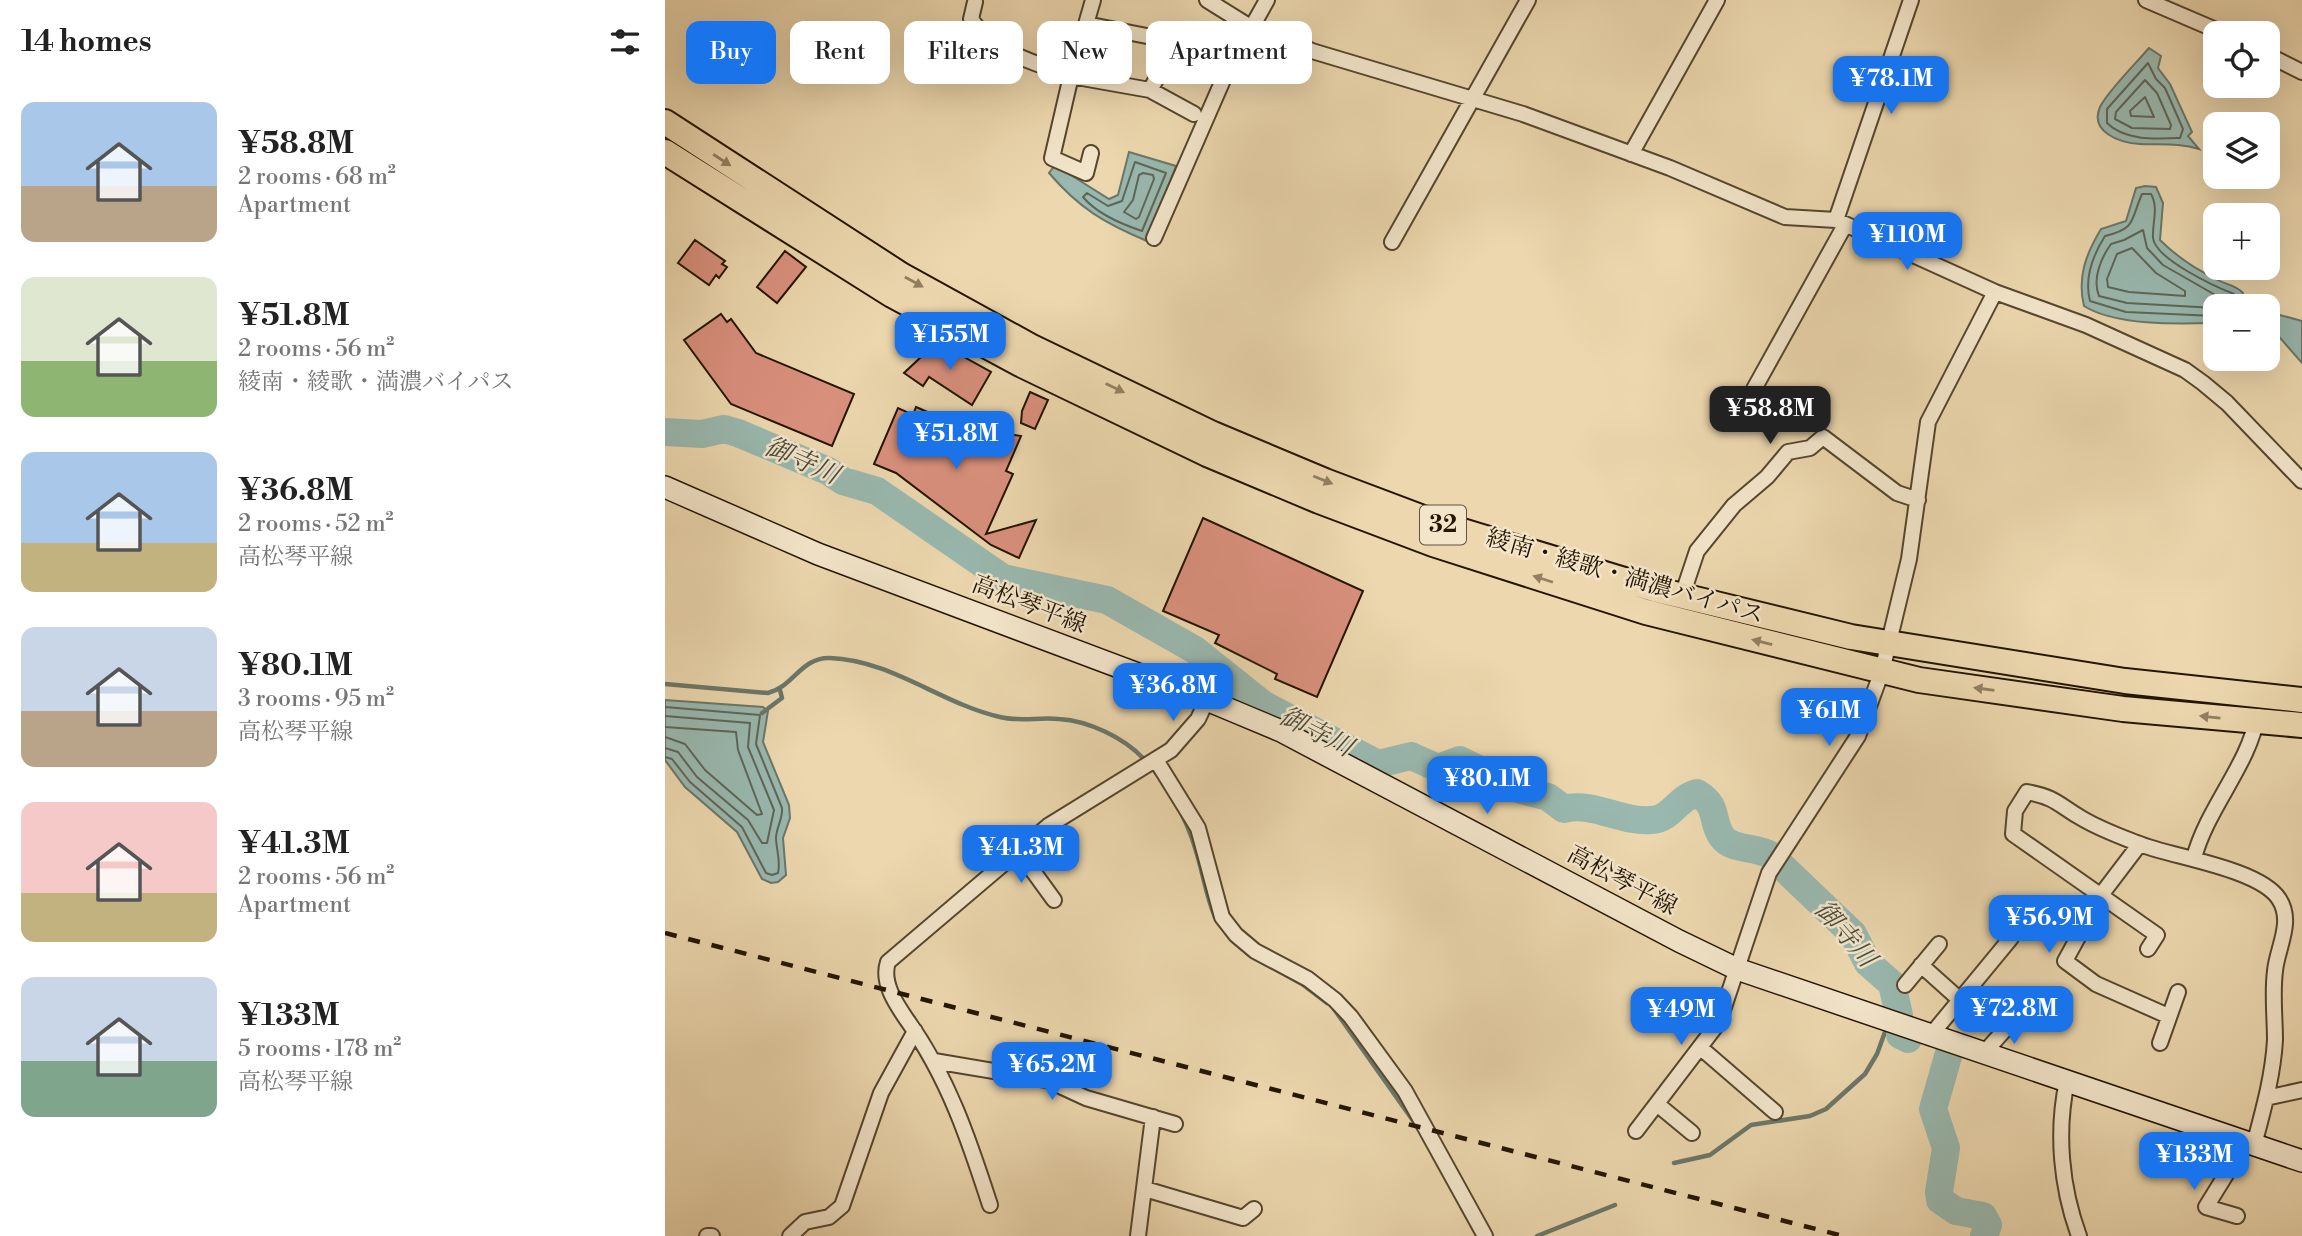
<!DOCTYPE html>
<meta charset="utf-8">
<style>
body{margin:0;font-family:"Libre Bodoni","Noto Serif JP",serif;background:#f6f6f6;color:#222;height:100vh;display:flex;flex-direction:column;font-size:26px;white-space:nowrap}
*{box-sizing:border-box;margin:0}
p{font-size:23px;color:#767676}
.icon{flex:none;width:38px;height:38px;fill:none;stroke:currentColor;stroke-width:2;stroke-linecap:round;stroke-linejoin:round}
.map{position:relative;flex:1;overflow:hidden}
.details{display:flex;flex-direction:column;background:#fff;width:665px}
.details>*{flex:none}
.top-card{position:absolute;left:21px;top:21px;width:665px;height:63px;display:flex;gap:14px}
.controls{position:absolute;left:1538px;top:21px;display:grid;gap:14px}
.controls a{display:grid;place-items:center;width:77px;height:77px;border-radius:14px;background:#fff;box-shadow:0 7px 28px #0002;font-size:35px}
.price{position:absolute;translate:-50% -60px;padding:0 16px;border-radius:14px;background:#1a73e8;color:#fff;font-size:23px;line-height:46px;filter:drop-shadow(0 2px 4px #0008)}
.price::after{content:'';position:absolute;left:50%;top:42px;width:21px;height:16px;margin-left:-10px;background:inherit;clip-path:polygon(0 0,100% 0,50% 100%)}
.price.on{background:#222;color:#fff}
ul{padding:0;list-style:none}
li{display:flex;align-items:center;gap:21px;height:175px;padding:0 21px}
li span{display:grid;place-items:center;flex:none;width:196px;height:140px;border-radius:14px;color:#555}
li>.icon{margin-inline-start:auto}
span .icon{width:84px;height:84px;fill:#fffc;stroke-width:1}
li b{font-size:30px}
h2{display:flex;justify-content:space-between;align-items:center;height:84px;padding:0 21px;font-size:30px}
.pill{padding:0 24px;border-radius:14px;background:#fff;box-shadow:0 7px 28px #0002;font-size:24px;line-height:63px}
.pill.on{background:#1a73e8;color:#fff}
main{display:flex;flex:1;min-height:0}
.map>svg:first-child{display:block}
.water{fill:#99b8af;stroke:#6a776a;stroke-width:2}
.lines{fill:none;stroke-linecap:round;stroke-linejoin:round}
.shore{stroke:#5e6658;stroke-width:2}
.stream{stroke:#6a776a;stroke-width:4.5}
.river{stroke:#99b8af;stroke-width:28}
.building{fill:#d9907d;stroke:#231502;stroke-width:2}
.minor-casing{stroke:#55462d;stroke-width:18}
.secondary-casing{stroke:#231502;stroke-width:24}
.trunk-casing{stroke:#231502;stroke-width:28}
.minor{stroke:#f3e5ca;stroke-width:14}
.secondary{stroke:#f3e5ca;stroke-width:21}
.trunk{stroke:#ecd7ae;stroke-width:24}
.rail{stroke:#231502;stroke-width:4.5;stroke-dasharray:12 12;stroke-linecap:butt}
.oneway{fill:#928061}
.labels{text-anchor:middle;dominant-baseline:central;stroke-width:5;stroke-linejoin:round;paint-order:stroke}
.shield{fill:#f3e5ca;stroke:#61533e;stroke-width:2}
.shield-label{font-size:23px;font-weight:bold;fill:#231502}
.street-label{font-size:24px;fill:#231502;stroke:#f3e5ca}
.water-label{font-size:26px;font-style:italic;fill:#4c4e3f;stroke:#f3e5ca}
</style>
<main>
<section class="details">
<h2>14 homes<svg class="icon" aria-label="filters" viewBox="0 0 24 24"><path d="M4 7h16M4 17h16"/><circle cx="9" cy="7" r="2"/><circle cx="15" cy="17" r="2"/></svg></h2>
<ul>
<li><span style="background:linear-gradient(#a9c7e8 60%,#b9a48a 0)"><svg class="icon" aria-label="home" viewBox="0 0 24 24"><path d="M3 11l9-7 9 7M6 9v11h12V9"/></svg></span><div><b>¥58.8M</b><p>2 rooms · 68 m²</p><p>Apartment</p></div></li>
<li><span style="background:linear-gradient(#dfe7d0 60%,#8fb573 0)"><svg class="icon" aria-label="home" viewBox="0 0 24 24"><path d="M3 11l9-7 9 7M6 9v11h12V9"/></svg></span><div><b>¥51.8M</b><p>2 rooms · 56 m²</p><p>綾南・綾歌・満濃バイパス</p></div></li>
<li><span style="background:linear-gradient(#a9c7e8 65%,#c2b280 0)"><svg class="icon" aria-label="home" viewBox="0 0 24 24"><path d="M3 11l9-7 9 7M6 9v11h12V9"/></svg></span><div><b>¥36.8M</b><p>2 rooms · 52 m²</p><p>高松琴平線</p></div></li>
<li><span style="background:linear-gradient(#c9d6e8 60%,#b9a48a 0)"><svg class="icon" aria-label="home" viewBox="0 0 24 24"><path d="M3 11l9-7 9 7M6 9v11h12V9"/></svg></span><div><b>¥80.1M</b><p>3 rooms · 95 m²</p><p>高松琴平線</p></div></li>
<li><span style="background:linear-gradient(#f6c9c9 65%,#c2b280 0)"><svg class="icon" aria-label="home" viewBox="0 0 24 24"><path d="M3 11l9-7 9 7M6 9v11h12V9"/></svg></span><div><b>¥41.3M</b><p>2 rooms · 56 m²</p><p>Apartment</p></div></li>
<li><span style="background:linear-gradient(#c9d6e8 60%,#7fa58c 0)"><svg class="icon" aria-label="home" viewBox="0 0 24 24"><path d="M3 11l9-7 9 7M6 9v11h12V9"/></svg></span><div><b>¥133M</b><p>5 rooms · 178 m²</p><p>高松琴平線</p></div></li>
</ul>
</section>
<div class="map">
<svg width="1637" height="1236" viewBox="0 0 1637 1236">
<rect width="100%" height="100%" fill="#ecd7ae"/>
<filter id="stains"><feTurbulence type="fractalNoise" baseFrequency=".00286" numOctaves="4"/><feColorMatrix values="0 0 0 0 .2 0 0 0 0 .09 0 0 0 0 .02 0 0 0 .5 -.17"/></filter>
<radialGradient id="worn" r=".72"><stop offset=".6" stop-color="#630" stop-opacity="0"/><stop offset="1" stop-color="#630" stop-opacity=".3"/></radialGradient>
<path class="water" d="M 1484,48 L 1496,56 L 1493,68 L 1505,84 L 1527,132 L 1523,136 L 1534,149 C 1515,143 1495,145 1475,144 C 1455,143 1424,132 1435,107 C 1442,92 1472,62 1484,48 Z
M 464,152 L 511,166 L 482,241 C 439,223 414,208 384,173 L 390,165 L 444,199 L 453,195 Z
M 1480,186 L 1491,187 L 1498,203 L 1495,240 C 1511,256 1532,270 1553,280 C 1562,285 1571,285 1578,293 L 1576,306 L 1550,306 L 1550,323 C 1513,324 1451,326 1419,306 C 1412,277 1421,254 1436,229 L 1461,221 L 1471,188 Z
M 1604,312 L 1637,321 L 1637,363 L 1603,324 Z
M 0,700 L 98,707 L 103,711 L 98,742 L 124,805 L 125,818 L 118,838 L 121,875 L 113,882 L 106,883 L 97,879 L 72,832 L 20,787 L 0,760 Z"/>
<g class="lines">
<path class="shore" d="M 1483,63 L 1491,79 L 1500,88 L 1518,129 L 1515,138 C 1491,139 1460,141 1442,123 L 1442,109 Z
M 1480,80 L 1492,93 L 1506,125 L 1505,129 L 1467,128 L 1450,119 L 1451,112 Z
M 1480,97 L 1489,117 L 1466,116 L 1465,111 Z
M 470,162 L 501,173 L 477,231 C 456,224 432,214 418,197 L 422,193 L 443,206 L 457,201 Z
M 478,173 L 488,175 L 489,179 L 474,217 L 471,219 L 459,212 L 468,200 L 474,175 Z
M 1467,248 L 1491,273 L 1520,291 L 1520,296 L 1464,292 L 1443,287 L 1442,279 L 1452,254 Z
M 1550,308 L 1462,303 L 1434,296 C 1427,279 1436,258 1446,244 L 1459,240 L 1478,230 L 1482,248 L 1498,265 L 1559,300 L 1561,306
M 1550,316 L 1461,312 L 1425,301 C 1419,278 1428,255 1440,236 C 1472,228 1465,221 1477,194 L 1486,194 C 1494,208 1487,223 1488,238 C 1490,259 1551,287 1569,294 L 1570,306
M 0,707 L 95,715 L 91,744 L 117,808 C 118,818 112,826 111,837 C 111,849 116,861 113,873 L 107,875 L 101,873 L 77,827 L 25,782 L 7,759 L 0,757
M 0,716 L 85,723 L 83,747 L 109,810 L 102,843 L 97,843 L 83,820 L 32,777 L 13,752 L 0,748
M 0,727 L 71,732 L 73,750 L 97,814 L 92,815 L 40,770 L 20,744 L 0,737"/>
<path class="stream" d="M 0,684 L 103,693 C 128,687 136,657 165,658 C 226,660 277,704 335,717 C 354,722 374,717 394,719 C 424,721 458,737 479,759 C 502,783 522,819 531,851 C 538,873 541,896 550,917
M 97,713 L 117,698 L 115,690
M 587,956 L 637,984 L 662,1003
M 669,1009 L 749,1122
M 1009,1163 L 1045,1155 L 1086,1125 L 1145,1116 L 1161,1109 L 1200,1074 L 1212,1054 L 1220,1032 L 1236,1037
M 872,1236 L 950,1205"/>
<path class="river" d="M 0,432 L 37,434 L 59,429 L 73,433 L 163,471 L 178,481 L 212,491 L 338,578 L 442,600 L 530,650 L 599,705 L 713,764 L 746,756 L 773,768 L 795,760 L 856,790 L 883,797 L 899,809 C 928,801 957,823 986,820 C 1007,819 1012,798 1032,793 C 1055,807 1045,820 1057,837 C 1067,851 1091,846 1105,855 L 1188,934 L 1203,963 L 1227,984 L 1234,1015
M 1235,1035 L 1243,1039
M 1284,1053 L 1268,1109 L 1281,1148 L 1274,1192 L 1275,1200 L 1291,1211 L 1318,1216 L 1323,1225 L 1319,1236"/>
</g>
<path class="building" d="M 30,240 L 60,261 L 57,264 L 62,267 L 54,278 L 51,275 L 44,285 L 13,263 Z
M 120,251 L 141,267 L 112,303 L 92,287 Z
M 56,314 L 62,322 L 66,319 L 91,353 L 189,394 L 167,446 L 66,404 L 19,340 Z
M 272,342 L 326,372 L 307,405 L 264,377 L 258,386 L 239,373 Z
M 365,392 L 383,400 L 370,429 L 356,423 L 357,411 Z
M 251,407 L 318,436 L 322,431 L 356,436 L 341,471 L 348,474 L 321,534 L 371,520 L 354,558 L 326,545 L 231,473 L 209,464 L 233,408 L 248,415 Z
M 538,518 L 698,591 L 652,697 L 610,679 L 612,674 L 550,643 L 554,635 L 498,611 Z"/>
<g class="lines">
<defs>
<path id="minor" d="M 428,0 L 406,76 L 485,90 L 529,114
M 542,0 L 582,25 L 588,25 L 647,51 L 858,114 L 1005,168 L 1120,217 L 1171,220 L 1330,292 L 1421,325 L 1520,370 L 1538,383 L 1562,403 L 1637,481
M 1481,0 L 1558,33
M 310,2 L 306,19 C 326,52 371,63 406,76 L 387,158 L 421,173 L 426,153
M 421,24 L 502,40 L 500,64 L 485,90
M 588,25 L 602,0
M 1603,55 L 1637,72
M 966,154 L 1052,0
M 1171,220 L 1246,0
M 489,238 L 582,25
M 727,242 L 863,0
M 1089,389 L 1180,225
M 1017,596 L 1032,551 L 1069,505 L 1102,477 L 1123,452 L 1145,448 L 1158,437 L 1232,493 L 1253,500
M 491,760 L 533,828 L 557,917 L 571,935 L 590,951 L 643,979 L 670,1000 L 686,1017 L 740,1091 L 820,1236
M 1474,845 L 1436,895 L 1400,961 L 1431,984 L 1503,1016
M 352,849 L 389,900
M 1529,858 C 1542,808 1585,763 1592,716
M 1483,949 L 1492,935 L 1348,834 L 1350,811 L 1362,792 C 1393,798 1393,805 1418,819 C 1435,829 1454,836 1472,843 C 1505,857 1594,868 1614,899 C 1629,922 1612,948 1610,971 C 1607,994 1610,1018 1610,1040 C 1608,1076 1598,1111 1589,1145
M 1256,965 L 1295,1000
M 1240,985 L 1274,944
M 1266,1035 L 1346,938
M 1495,1043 L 1513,992
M 1037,1049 L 1110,1112
M 1319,1053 L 1352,1016
M 269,1061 L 382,1080 L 421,1098 L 510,1124
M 1402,1081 C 1391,1132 1396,1187 1414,1236
M 1601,1098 L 1637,1090
M 992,1104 L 1027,1133
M 971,1131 L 1054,1022 L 1104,873 L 1193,736 L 1217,671 L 1244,559 L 1263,422 L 1330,292
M 480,1189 L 578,1218 L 589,1209
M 325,1205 C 304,1140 283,1077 242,1020 C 231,1004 216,982 223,962 L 383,826 L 506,750 L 533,719 L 542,700
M 1572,1216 L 1541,1207 L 1581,1142
M 42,1236 L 47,1236
M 125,1236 L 140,1222 L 164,1217 L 177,1206 L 216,1093 L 250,1031
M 473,1236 L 488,1117"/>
<path id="secondary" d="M 0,487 L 153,554 L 542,700 L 616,731 L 1014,941 L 1072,969 L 1637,1161"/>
<path id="trunk" d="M 0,122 L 236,275 L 365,346 L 548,434 L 660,481 L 774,524 L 989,589 L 1186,637 L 1460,681 L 1637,700
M 0,152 L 227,295 L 355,364 L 542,454 L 654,501 L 768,544 L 981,612 L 1254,680 L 1458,709 L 1637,725"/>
</defs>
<use href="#minor" class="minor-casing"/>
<use href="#secondary" class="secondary-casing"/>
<use href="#trunk" class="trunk-casing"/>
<use href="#minor" class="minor"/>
<use href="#secondary" class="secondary"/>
<use href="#trunk" class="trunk"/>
<path class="rail" d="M 0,933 L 1178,1236"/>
</g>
<defs><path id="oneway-solid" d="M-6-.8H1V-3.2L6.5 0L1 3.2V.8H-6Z" transform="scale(1.75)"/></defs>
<g class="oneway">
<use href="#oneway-solid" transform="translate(57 160) rotate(33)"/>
<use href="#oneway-solid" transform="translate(249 282) rotate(29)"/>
<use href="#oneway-solid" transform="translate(450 388) rotate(26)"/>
<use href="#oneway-solid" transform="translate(658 480) rotate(22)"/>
<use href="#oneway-solid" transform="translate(878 579) rotate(-162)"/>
<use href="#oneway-solid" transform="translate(1097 642) rotate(-166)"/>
<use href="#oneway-solid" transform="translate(1319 689) rotate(-172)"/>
<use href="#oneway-solid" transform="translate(1545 717) rotate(-174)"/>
</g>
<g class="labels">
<rect class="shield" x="755" y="505.5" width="46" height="39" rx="5"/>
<g class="shield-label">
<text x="778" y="525">32</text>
</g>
<g class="street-label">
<text transform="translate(960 577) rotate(16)">綾南・綾歌・満濃バイパス</text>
<text transform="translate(364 605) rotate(21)">高松琴平線</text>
<text transform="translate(957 881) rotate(28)">高松琴平線</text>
</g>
<g class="water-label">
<text transform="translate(137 461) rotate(24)">御寺川</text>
<text transform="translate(651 732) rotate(27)">御寺川</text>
<text transform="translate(1180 934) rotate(49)">御寺川</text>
</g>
</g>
<rect width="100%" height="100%" filter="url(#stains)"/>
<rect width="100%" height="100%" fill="url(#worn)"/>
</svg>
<div class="controls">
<a><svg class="icon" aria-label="locate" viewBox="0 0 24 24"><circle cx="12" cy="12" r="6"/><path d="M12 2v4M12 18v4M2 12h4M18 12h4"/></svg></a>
<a><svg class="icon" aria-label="layers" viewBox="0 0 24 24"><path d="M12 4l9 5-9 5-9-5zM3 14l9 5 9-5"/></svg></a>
<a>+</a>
<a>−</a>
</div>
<b class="price" style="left:1226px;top:116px">¥78.1M</b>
<b class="price" style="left:1242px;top:272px">¥110M</b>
<b class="price" style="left:285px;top:372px">¥155M</b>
<b class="price on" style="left:1105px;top:446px">¥58.8M</b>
<b class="price" style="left:291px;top:471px">¥51.8M</b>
<b class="price" style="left:508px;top:723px">¥36.8M</b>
<b class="price" style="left:1164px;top:748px">¥61M</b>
<b class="price" style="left:822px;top:816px">¥80.1M</b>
<b class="price" style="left:356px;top:885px">¥41.3M</b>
<b class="price" style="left:1384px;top:955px">¥56.9M</b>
<b class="price" style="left:1349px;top:1046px">¥72.8M</b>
<b class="price" style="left:1016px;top:1047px">¥49M</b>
<b class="price" style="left:387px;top:1102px">¥65.2M</b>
<b class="price" style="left:1529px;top:1192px">¥133M</b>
<div class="top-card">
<a class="pill on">Buy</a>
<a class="pill">Rent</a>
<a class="pill">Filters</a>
<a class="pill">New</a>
<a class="pill">Apartment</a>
</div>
</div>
</main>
